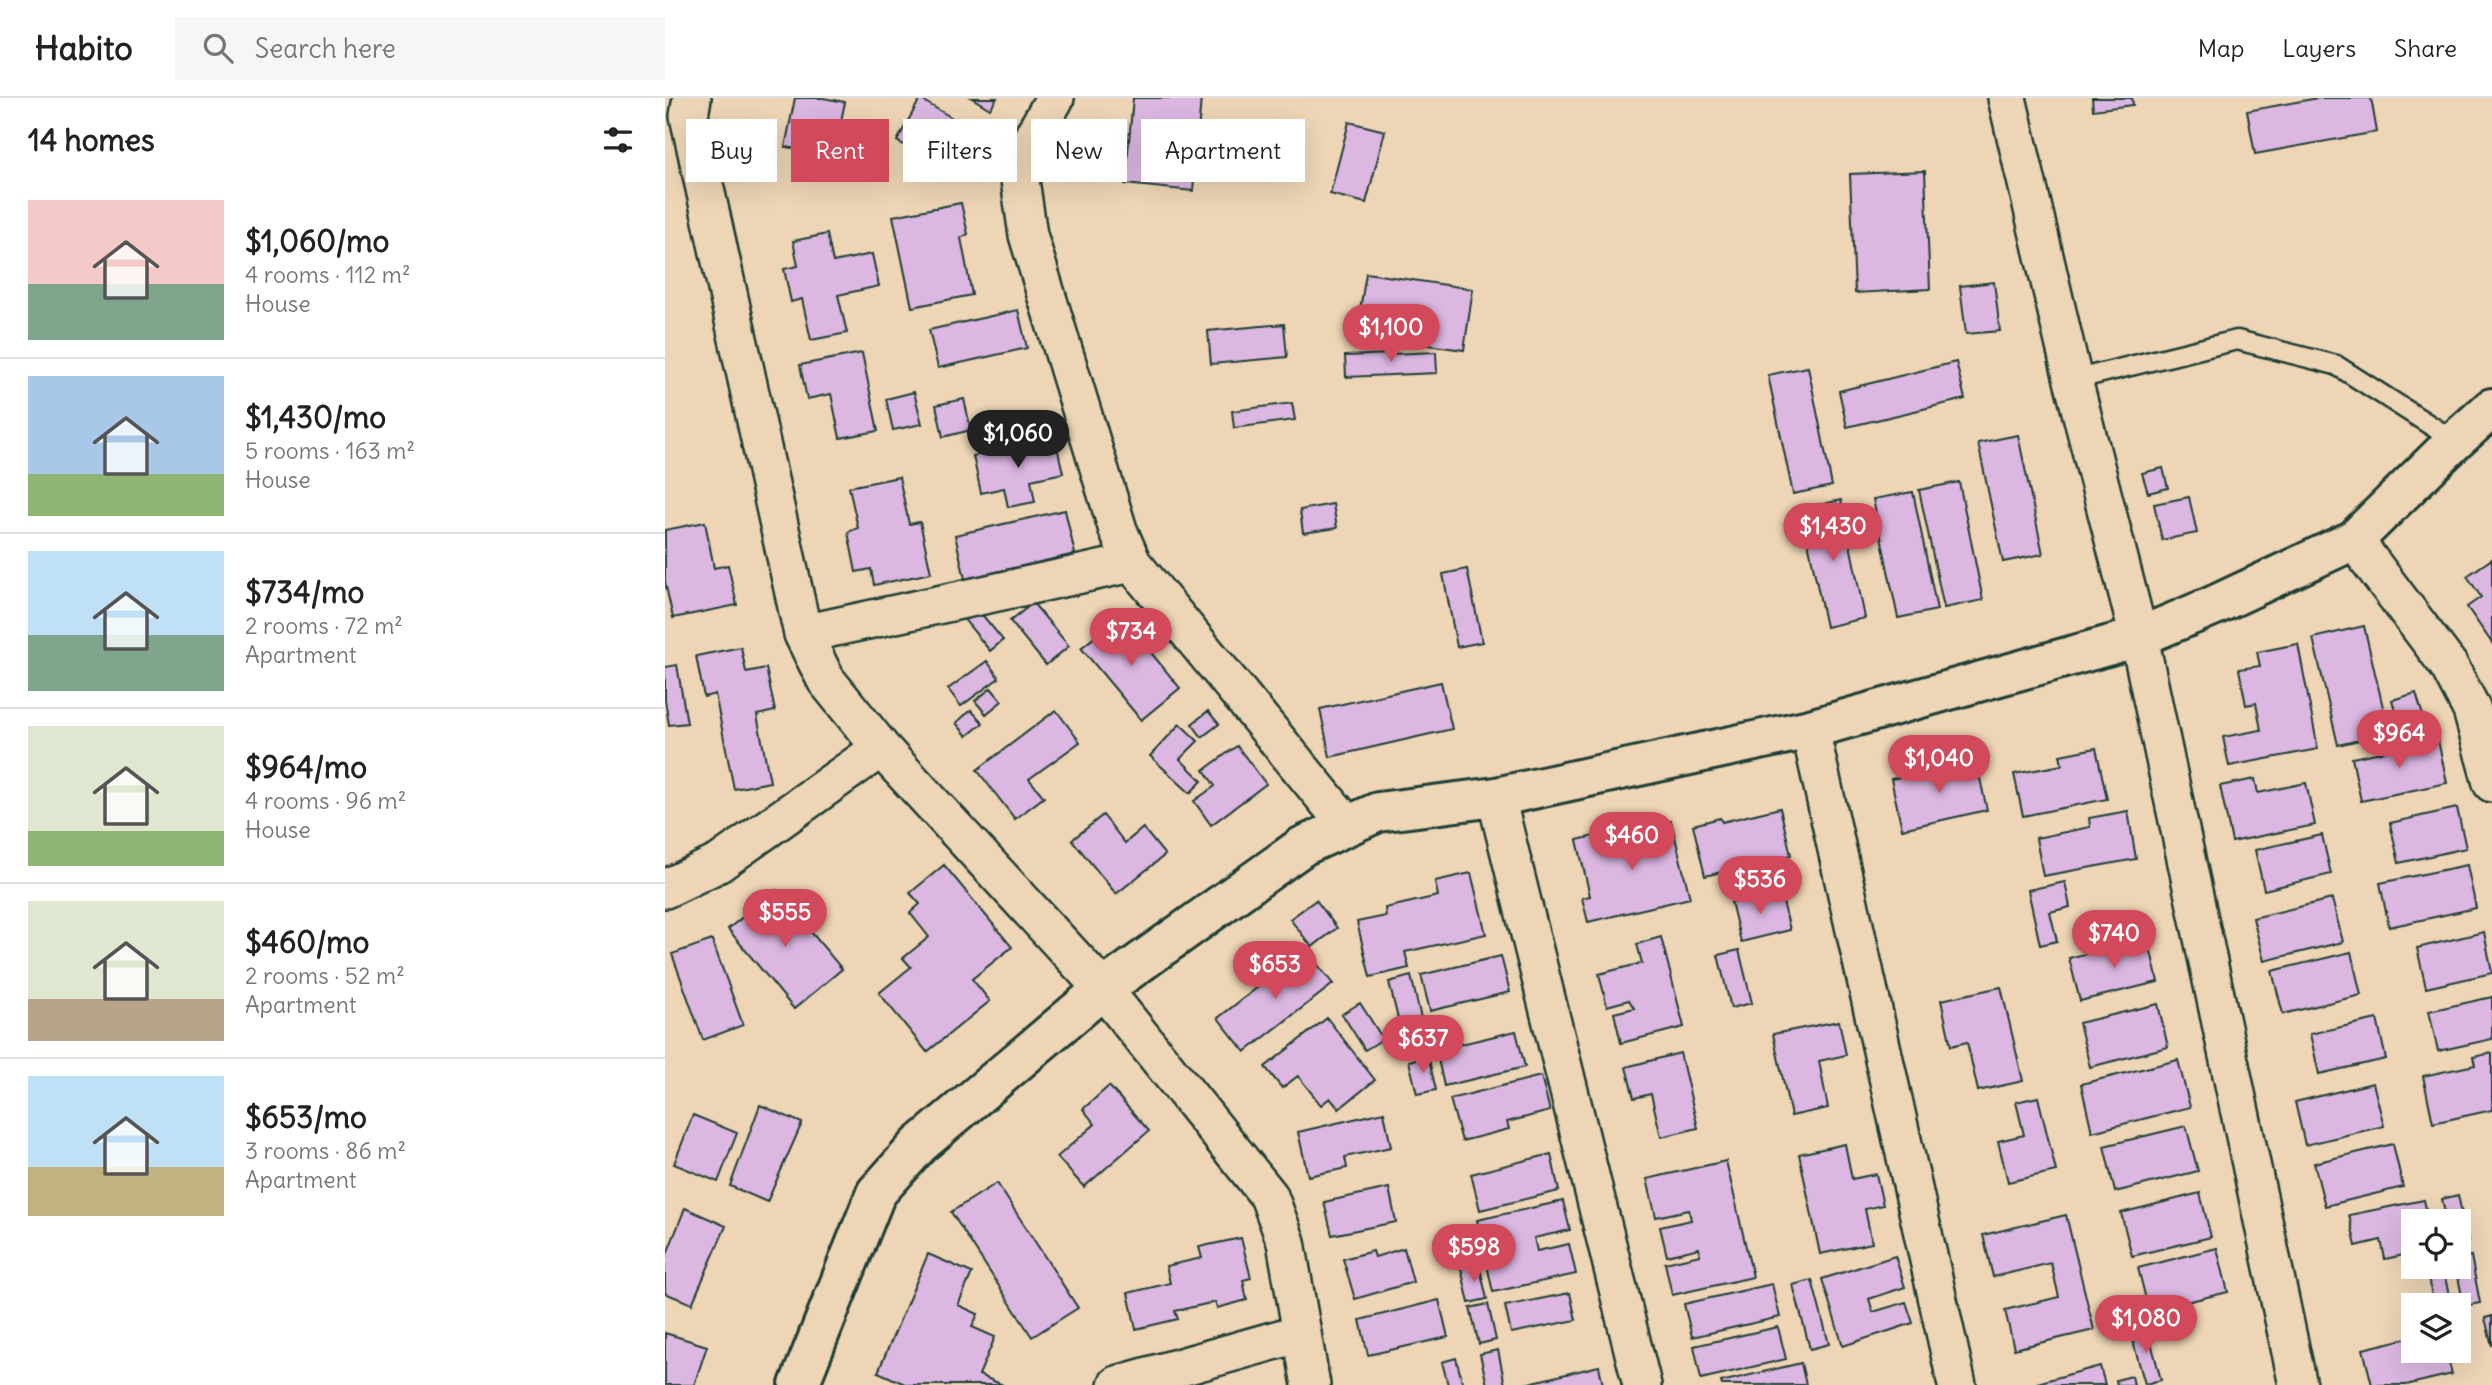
<!DOCTYPE html>
<meta charset="utf-8">
<style>
body{margin:0;font-family:Delius,sans-serif;background:#f6f6f6;color:#222;height:100vh;display:flex;flex-direction:column;font-size:26px;white-space:nowrap}
*{box-sizing:border-box;margin:0}
p{font-size:23px;color:#767676}
.icon{flex:none;width:38px;height:38px;fill:none;stroke:currentColor;stroke-width:2;stroke-linecap:round;stroke-linejoin:round}
.map{position:relative;flex:1;overflow:hidden}
.drawer{display:flex;flex-direction:column;background:#fff;width:665px}
.drawer>*{flex:none}
.banner{position:absolute;left:21px;top:21px;width:665px;height:63px;display:flex;gap:14px}
.controls{position:absolute;left:1736px;top:1111px;display:grid;gap:14px}
.controls a{display:grid;place-items:center;width:70px;height:70px;border-radius:0px;background:#fff;box-shadow:0 7px 28px #0002;font-size:35px}
.price{position:absolute;translate:-50% -60px;padding:0 16px;border-radius:24px;background:#d1495b;color:#fff;font-size:23px;line-height:46px;filter:drop-shadow(0 2px 4px #0008)}
.price::after{content:'';position:absolute;left:50%;top:42px;width:21px;height:16px;margin-left:-10px;background:inherit;clip-path:polygon(0 0,100% 0,50% 100%)}
.price.current{background:#222;color:#fff}
ul{padding:0;list-style:none}
li{display:flex;align-items:center;gap:21px;height:175px;padding:0 28px}
li+li{border-top:2px solid #e0e0e0}
li span{display:grid;place-items:center;flex:none;width:196px;height:140px;border-radius:0px;color:#555}
li>.icon{margin-inline-start:auto}
span .icon{width:84px;height:84px;fill:#fffc;stroke-width:1}
li b{font-size:30px}
h2{display:flex;justify-content:space-between;align-items:center;height:84px;padding:0 28px;font-size:30px}
.chip{padding:0 24px;border-radius:0px;background:#fff;box-shadow:0 7px 28px #0002;font-size:24px;line-height:63px}
.chip.current{background:#d1495b;color:#fff}
header{display:flex;align-items:center;gap:42px;box-sizing:border-box;height:98px;padding:0 35px;background:#fff;border-bottom:2px solid #e0e0e0}
header strong{font-size:33px}
nav{display:flex;gap:38px;margin-inline-start:auto;font-size:24px}
.search{width:490px;height:63px;background:#f6f6f6;display:flex;align-items:center;gap:18px;box-sizing:border-box;padding:0 24px;border-radius:0px;color:#767676;font-size:26px}
main{display:flex;flex:1;min-height:0}
.map>svg:first-child{display:block}
.building{fill:#dbb7e2;stroke:#1f3d34;stroke-width:2}
.lines{fill:none;stroke-linecap:round;stroke-linejoin:round}
.lane-casing{stroke:#1f3d34;stroke-width:23}
.street-casing{stroke:#1f3d34;stroke-width:42}
.secondary-casing{stroke:#1f3d34;stroke-width:44}
.lane{stroke:#edd5b5;stroke-width:18}
.street{stroke:#edd5b5;stroke-width:37}
.secondary{stroke:#edd5b5;stroke-width:38}
</style>
<header>
<strong>Habito</strong>
<div class="search"><svg class="icon" aria-label="search" viewBox="0 0 24 24"><circle cx="10" cy="10" r="6"/><path d="M15 15l6 6"/></svg>Search here</div>
<nav><a>Map</a><a>Layers</a><a>Share</a></nav>
</header>
<main>
<section class="drawer">
<h2>14 homes<svg class="icon" aria-label="filters" viewBox="0 0 24 24"><path d="M4 7h16M4 17h16"/><circle cx="9" cy="7" r="2"/><circle cx="15" cy="17" r="2"/></svg></h2>
<ul>
<li><span style="background:linear-gradient(#f6c9c9 60%,#7fa58c 0)"><svg class="icon" aria-label="home" viewBox="0 0 24 24"><path d="M3 11l9-7 9 7M6 9v11h12V9"/></svg></span><div><b>$1,060/mo</b><p>4 rooms · 112 m²</p><p>House</p></div></li>
<li><span style="background:linear-gradient(#a9c7e8 70%,#8fb573 0)"><svg class="icon" aria-label="home" viewBox="0 0 24 24"><path d="M3 11l9-7 9 7M6 9v11h12V9"/></svg></span><div><b>$1,430/mo</b><p>5 rooms · 163 m²</p><p>House</p></div></li>
<li><span style="background:linear-gradient(#bfe0f5 60%,#7fa58c 0)"><svg class="icon" aria-label="home" viewBox="0 0 24 24"><path d="M3 11l9-7 9 7M6 9v11h12V9"/></svg></span><div><b>$734/mo</b><p>2 rooms · 72 m²</p><p>Apartment</p></div></li>
<li><span style="background:linear-gradient(#dfe7d0 75%,#8fb573 0)"><svg class="icon" aria-label="home" viewBox="0 0 24 24"><path d="M3 11l9-7 9 7M6 9v11h12V9"/></svg></span><div><b>$964/mo</b><p>4 rooms · 96 m²</p><p>House</p></div></li>
<li><span style="background:linear-gradient(#dfe7d0 70%,#b9a48a 0)"><svg class="icon" aria-label="home" viewBox="0 0 24 24"><path d="M3 11l9-7 9 7M6 9v11h12V9"/></svg></span><div><b>$460/mo</b><p>2 rooms · 52 m²</p><p>Apartment</p></div></li>
<li><span style="background:linear-gradient(#bfe0f5 65%,#c2b280 0)"><svg class="icon" aria-label="home" viewBox="0 0 24 24"><path d="M3 11l9-7 9 7M6 9v11h12V9"/></svg></span><div><b>$653/mo</b><p>3 rooms · 86 m²</p><p>Apartment</p></div></li>
</ul>
</section>
<div class="map">
<svg width="1827" height="1287" viewBox="0 0 1827 1287">
<rect width="100%" height="100%" fill="#edd5b5"/>
<filter id="ink" filterUnits="userSpaceOnUse"><feTurbulence type="fractalNoise" baseFrequency=".0143" numOctaves="2"/><feDisplacementMap in="SourceGraphic" scale="14" xChannelSelector="R" yChannelSelector="G"/><feConvolveMatrix kernelMatrix="1 2 1 2 8 2 1 2 1" color-interpolation-filters="sRGB"/></filter>
<g filter="url(#ink)">
<path class="building" d="M 130,0 L 158,0 L 180,4 L 164,80 L 136,74 L 140,52 L 120,49 Z
M 307,0 L 332,0 L 325,11 Z
M 468,0 L 536,0 L 528,93 L 460,86 Z
M 1427,0 L 1467,0 L 1468,7 L 1428,12 Z
M 1653,0 L 1706,0 L 1712,34 L 1590,56 L 1582,13 Z
M 255,1 L 318,38 L 294,79 L 232,43 Z
M 684,24 L 720,33 L 701,105 L 665,96 Z
M 1260,73 L 1265,191 L 1190,195 L 1185,76 Z
M 296,105 L 303,136 L 296,140 L 307,197 L 247,209 L 228,118 Z
M 162,136 L 168,164 L 207,156 L 214,188 L 173,197 L 182,235 L 146,242 L 137,201 L 126,204 L 119,171 L 133,168 L 128,143 Z
M 701,175 L 808,191 L 799,252 L 691,237 Z
M 1329,184 L 1335,233 L 1301,236 L 1295,188 Z
M 353,212 L 362,250 L 273,270 L 264,232 Z
M 619,226 L 622,259 L 546,266 L 543,233 Z
M 771,254 L 772,275 L 681,279 L 680,258 Z
M 197,255 L 213,333 L 175,340 L 166,296 L 142,301 L 135,267 Z
M 1291,264 L 1300,301 L 1182,329 L 1174,293 Z
M 1143,269 L 1167,388 L 1128,396 L 1103,277 Z
M 249,294 L 257,326 L 228,332 L 221,301 Z
M 299,301 L 306,332 L 278,339 L 271,307 Z
M 627,305 L 630,322 L 569,330 L 567,313 Z
M 1353,337 L 1378,456 L 1338,464 L 1313,345 Z
M 390,340 L 398,375 L 366,382 L 370,404 L 343,409 L 339,390 L 316,395 L 308,358 Z
M 1498,370 L 1503,390 L 1483,395 L 1477,375 Z
M 234,379 L 244,426 L 255,424 L 266,475 L 209,487 L 206,471 L 191,474 L 183,434 L 193,430 L 184,389 Z
M 1294,384 L 1318,502 L 1279,510 L 1254,392 Z
M 1248,394 L 1272,512 L 1233,520 L 1208,401 Z
M 1524,399 L 1532,435 L 1497,442 L 1489,406 Z
M 1176,402 L 1200,520 L 1161,529 L 1136,411 Z
M 668,406 L 672,430 L 638,435 L 635,412 Z
M 400,412 L 410,456 L 300,481 L 290,437 Z
M 40,424 L 49,470 L 63,467 L 72,507 L 8,520 L 0,484 L 0,432 Z
M 1827,461 L 1827,545 L 1802,509 L 1816,499 L 1802,478 Z
M 802,471 L 817,544 L 792,549 L 778,476 Z
M 368,505 L 404,548 L 381,567 L 345,523 Z
M 310,508 L 338,542 L 325,553 L 297,519 Z
M 456,518 L 515,590 L 476,622 L 416,550 Z
M 1699,528 L 1724,635 L 1673,647 L 1648,540 Z
M 1633,546 L 1653,651 L 1564,668 L 1558,639 L 1596,632 L 1591,605 L 1581,607 L 1574,571 L 1595,568 L 1592,554 Z
M 76,549 L 81,574 L 101,570 L 110,613 L 92,617 L 105,684 L 69,691 L 50,596 L 39,599 L 31,558 Z
M 322,563 L 334,580 L 296,608 L 283,591 Z
M 12,567 L 22,625 L 4,627 L 0,602 L 0,569 Z
M 776,584 L 787,631 L 665,659 L 655,611 Z
M 326,590 L 337,603 L 321,616 L 310,603 Z
M 1751,595 L 1759,621 L 1735,629 L 1727,602 Z
M 306,612 L 318,625 L 302,638 L 291,625 Z
M 391,612 L 415,644 L 364,681 L 379,699 L 350,721 L 312,672 Z
M 543,613 L 554,626 L 537,639 L 527,626 Z
M 515,626 L 533,643 L 515,661 L 537,683 L 525,695 L 485,658 Z
M 1773,642 L 1782,685 L 1696,703 L 1687,660 Z
M 572,648 L 601,686 L 546,727 L 529,703 L 550,688 L 539,672 Z
M 1431,650 L 1442,701 L 1358,718 L 1349,676 L 1397,667 L 1395,657 Z
M 1311,663 L 1322,712 L 1237,731 L 1226,681 Z
M 1590,681 L 1593,695 L 1641,685 L 1650,727 L 1567,744 L 1555,688 Z
M 1115,710 L 1126,757 L 1040,778 L 1028,727 L 1055,720 L 1057,724 Z
M 1792,710 L 1801,750 L 1734,765 L 1725,725 Z
M 1463,713 L 1471,761 L 1378,778 L 1371,740 L 1425,729 L 1424,720 Z
M 438,717 L 460,745 L 478,730 L 500,757 L 451,796 L 407,742 Z
M 1006,723 L 1025,800 L 923,824 L 917,800 L 925,798 L 912,742 L 951,733 L 954,744 L 979,737 L 977,729 Z
M 1657,737 L 1666,776 L 1599,792 L 1590,752 Z
M 279,767 L 347,849 L 307,881 L 325,903 L 262,954 L 214,895 L 246,869 L 238,860 L 264,839 L 245,815 L 255,806 L 245,795 Z
M 1802,767 L 1811,810 L 1724,829 L 1715,785 Z
M 806,775 L 821,836 L 740,854 L 744,870 L 705,879 L 692,824 L 721,818 L 720,810 L 773,798 L 770,783 Z
M 1400,784 L 1405,809 L 1385,814 L 1392,843 L 1375,847 L 1363,792 Z
M 111,792 L 177,871 L 129,911 L 63,831 Z
M 1115,792 L 1125,832 L 1076,844 L 1066,804 Z
M 1667,801 L 1678,844 L 1599,863 L 1588,820 Z
M 651,802 L 672,830 L 647,849 L 625,821 Z
M 1819,834 L 1827,875 L 1761,890 L 1752,850 Z
M 996,839 L 1019,929 L 956,945 L 949,915 L 969,910 L 964,902 L 942,908 L 934,876 L 977,865 L 972,846 Z
M 1483,840 L 1493,884 L 1415,903 L 1404,860 Z
M 47,842 L 78,927 L 38,942 L 7,856 Z
M 641,852 L 668,886 L 580,954 L 553,920 Z
M 1074,852 L 1087,905 L 1066,910 L 1053,857 Z
M 1686,854 L 1696,897 L 1618,916 L 1607,873 Z
M 836,858 L 845,894 L 765,913 L 756,877 Z
M 746,878 L 763,950 L 741,954 L 724,884 Z
M 1336,889 L 1358,983 L 1313,993 L 1302,944 L 1286,948 L 1276,902 Z
M 1827,899 L 1827,941 L 1773,953 L 1764,913 Z
M 695,905 L 718,941 L 700,952 L 677,916 Z
M 1493,906 L 1503,949 L 1425,969 L 1414,925 Z
M 662,920 L 710,982 L 674,1011 L 665,1000 L 656,1007 L 633,978 L 617,990 L 600,969 Z
M 1712,921 L 1721,961 L 1654,976 L 1645,936 Z
M 1174,923 L 1181,957 L 1154,963 L 1163,1010 L 1126,1018 L 1108,936 Z
M 851,933 L 860,969 L 779,988 L 771,952 Z
M 1015,955 L 1033,1030 L 996,1039 L 986,996 L 969,1000 L 961,969 Z
M 1827,955 L 1827,1012 L 1768,1025 L 1758,978 L 1810,967 L 1808,959 Z
M 763,958 L 771,992 L 752,996 L 744,963 Z
M 1513,962 L 1525,1009 L 1427,1034 L 1416,986 Z
M 876,978 L 885,1013 L 842,1024 L 844,1031 L 797,1043 L 785,1001 Z
M 1708,985 L 1719,1028 L 1640,1047 L 1630,1004 Z
M 444,988 L 484,1033 L 419,1089 L 392,1059 L 430,1026 L 418,1011 Z
M 1373,999 L 1391,1073 L 1343,1084 L 1333,1043 L 1359,1037 L 1351,1004 Z
M 95,1007 L 137,1025 L 102,1104 L 65,1088 Z
M 719,1014 L 726,1049 L 680,1059 L 682,1070 L 643,1078 L 633,1034 Z
M 28,1017 L 72,1035 L 53,1084 L 9,1066 Z
M 1521,1028 L 1533,1073 L 1450,1094 L 1439,1048 Z
M 1180,1046 L 1187,1081 L 1211,1076 L 1218,1107 L 1200,1111 L 1207,1145 L 1155,1156 L 1134,1056 Z
M 1728,1046 L 1738,1089 L 1660,1108 L 1649,1065 Z
M 886,1056 L 894,1093 L 815,1112 L 806,1076 Z
M 1061,1063 L 1088,1179 L 1007,1197 L 1000,1165 L 1035,1157 L 1034,1150 L 1002,1158 L 995,1129 L 1026,1122 L 1024,1112 L 991,1119 L 982,1081 Z
M 332,1085 L 413,1210 L 367,1239 L 286,1114 Z
M 724,1090 L 731,1124 L 667,1137 L 659,1104 Z
M 1535,1095 L 1546,1139 L 1467,1158 L 1456,1115 Z
M 1793,1097 L 1803,1144 L 1794,1146 L 1794,1124 L 1782,1124 L 1777,1101 Z
M 1759,1102 L 1764,1124 L 1748,1124 L 1748,1155 L 1720,1161 L 1716,1142 L 1691,1148 L 1684,1117 Z
M 898,1103 L 905,1132 L 869,1140 L 872,1153 L 904,1146 L 911,1176 L 828,1194 L 812,1122 Z
M 20,1110 L 61,1128 L 27,1206 L 0,1195 L 0,1161 Z
M 1401,1117 L 1429,1232 L 1349,1251 L 1340,1212 L 1394,1199 L 1386,1165 L 1328,1179 L 1318,1137 Z
M 576,1140 L 586,1180 L 578,1182 L 582,1202 L 552,1210 L 550,1204 L 510,1213 L 513,1221 L 471,1231 L 463,1195 L 505,1185 L 501,1168 L 537,1160 L 534,1149 Z
M 739,1150 L 748,1184 L 690,1201 L 678,1161 L 708,1153 L 710,1159 Z
M 1552,1150 L 1563,1194 L 1484,1213 L 1473,1170 Z
M 263,1156 L 307,1175 L 293,1207 L 313,1216 L 307,1229 L 330,1239 L 314,1277 L 338,1287 L 242,1287 L 213,1274 Z
M 1230,1158 L 1240,1189 L 1204,1201 L 1208,1214 L 1241,1204 L 1248,1225 L 1178,1248 L 1157,1181 Z
M 1806,1158 L 1815,1205 L 1799,1208 L 1791,1169 L 1794,1169 L 1794,1160 Z
M 814,1166 L 822,1201 L 804,1205 L 796,1170 Z
M 1761,1169 L 1778,1169 L 1786,1208 L 1769,1208 Z
M 1147,1182 L 1164,1246 L 1145,1251 L 1128,1187 Z
M 1107,1186 L 1115,1219 L 1027,1239 L 1019,1206 Z
M 905,1195 L 911,1222 L 846,1235 L 840,1208 Z
M 774,1202 L 783,1239 L 703,1257 L 695,1222 Z
M 823,1206 L 831,1242 L 814,1246 L 805,1210 Z
M 1827,1218 L 1827,1248 L 1820,1220 Z
M 1113,1229 L 1121,1261 L 1036,1281 L 1029,1248 Z
M 1482,1229 L 1496,1282 L 1480,1286 L 1465,1233 Z
M 0,1235 L 42,1248 L 29,1287 L 0,1287 Z
M 1748,1239 L 1748,1253 L 1781,1253 L 1787,1276 L 1741,1287 L 1707,1287 L 1698,1251 Z
M 833,1252 L 840,1287 L 822,1287 L 815,1256 Z
M 791,1260 L 798,1287 L 783,1287 L 777,1264 Z
M 1136,1265 L 1141,1287 L 1057,1287 L 1056,1284 Z
M 934,1268 L 938,1287 L 856,1287 Z
M 1435,1268 L 1440,1287 L 1372,1287 L 1372,1285 Z
M 1467,1278 L 1469,1287 L 1452,1287 L 1451,1282 Z"/>
<g class="lines">
<defs>
<path id="lane" d="M 1408,282 L 1572,242 L 1671,267 L 1790,343"/>
<path id="street" d="M 27,0 L 24,18 L 138,536 L 161,582 L 216,650 L 438,891 L 604,1098 L 621,1144 L 646,1287
M 390,0 L 368,39 L 355,82 L 363,137 L 453,432 L 467,465 L 682,727
M 1342,0 L 1408,282 L 1474,539 L 1633,1287
M 1689,442 L 1784,568 L 1807,612 L 1827,685
M 138,536 L 467,465
M 1145,631 L 1292,1287
M 831,699 L 977,1287
M 0,791 L 54,765 L 216,650
M 452,1287 L 636,1235"/>
<path id="secondary" d="M 134,1287 L 211,1095 L 254,1047 L 438,891 L 638,748 L 713,714 L 831,699 L 1145,631 L 1474,539 L 1550,507 L 1689,442 L 1790,343 L 1827,310"/>
</defs>
<use href="#lane" class="lane-casing"/>
<use href="#street" class="street-casing"/>
<use href="#secondary" class="secondary-casing"/>
<use href="#lane" class="lane"/>
<use href="#street" class="street"/>
<use href="#secondary" class="secondary"/>
</g>
</g>
</svg>
<div class="controls">
<a><svg class="icon" aria-label="locate" viewBox="0 0 24 24"><circle cx="12" cy="12" r="6"/><path d="M12 2v4M12 18v4M2 12h4M18 12h4"/></svg></a>
<a><svg class="icon" aria-label="layers" viewBox="0 0 24 24"><path d="M12 4l9 5-9 5-9-5zM3 14l9 5 9-5"/></svg></a>
</div>
<b class="price" style="left:726px;top:266px">$1,100</b>
<b class="price current" style="left:353px;top:372px">$1,060</b>
<b class="price" style="left:1168px;top:465px">$1,430</b>
<b class="price" style="left:466px;top:570px">$734</b>
<b class="price" style="left:1734px;top:672px">$964</b>
<b class="price" style="left:1274px;top:697px">$1,040</b>
<b class="price" style="left:967px;top:774px">$460</b>
<b class="price" style="left:1095px;top:818px">$536</b>
<b class="price" style="left:120px;top:851px">$555</b>
<b class="price" style="left:1449px;top:872px">$740</b>
<b class="price" style="left:610px;top:903px">$653</b>
<b class="price" style="left:758px;top:977px">$637</b>
<b class="price" style="left:809px;top:1186px">$598</b>
<b class="price" style="left:1481px;top:1257px">$1,080</b>
<div class="banner">
<a class="chip">Buy</a>
<a class="chip current">Rent</a>
<a class="chip">Filters</a>
<a class="chip">New</a>
<a class="chip">Apartment</a>
</div>
</div>
</main>
